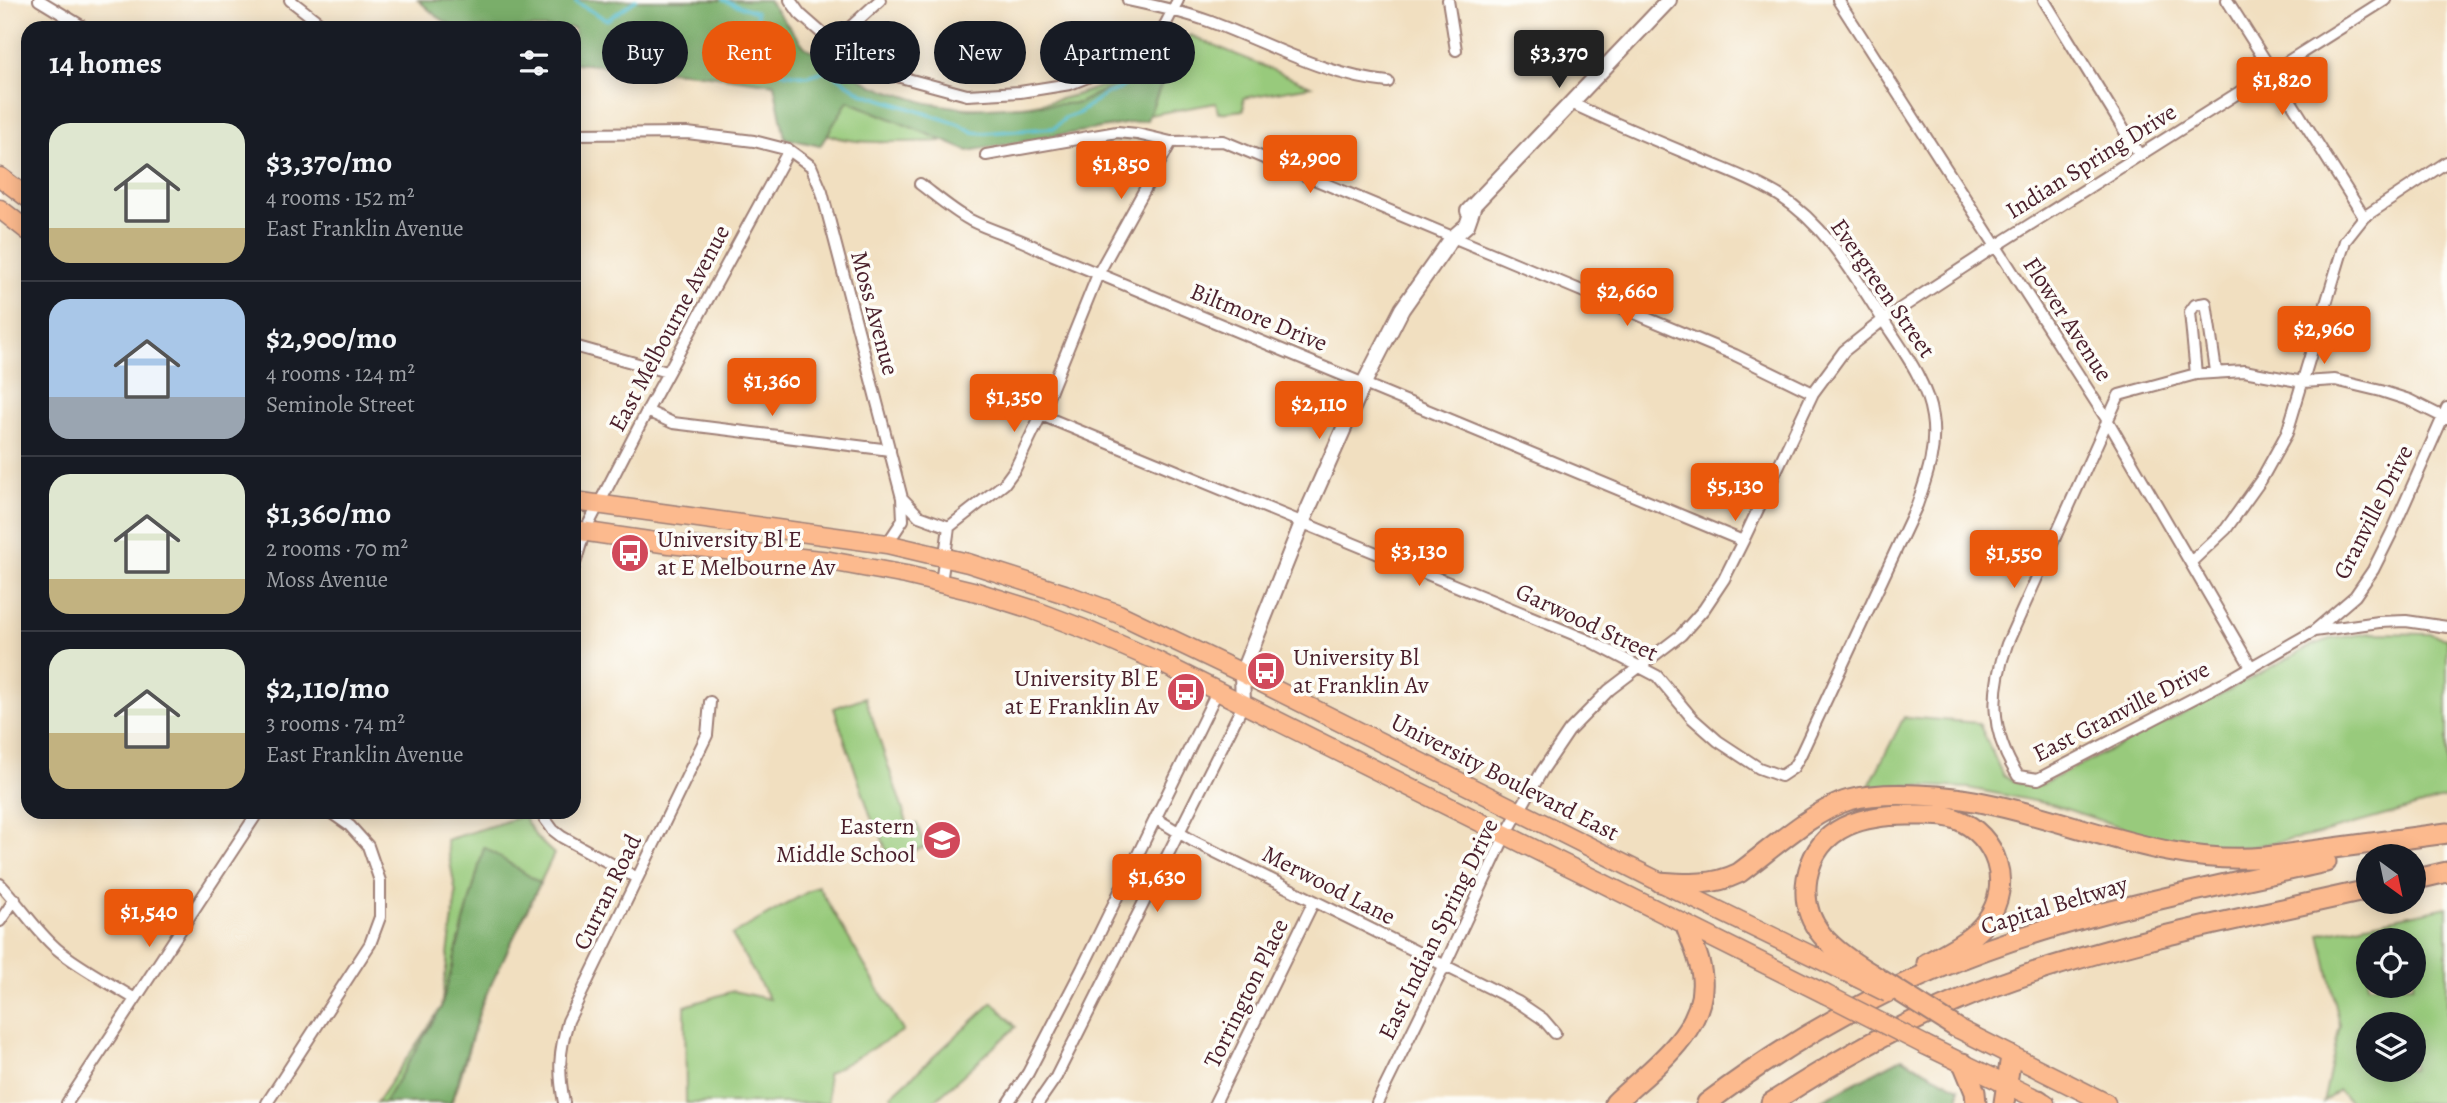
<!DOCTYPE html>
<meta charset="utf-8">
<style>
body{margin:0;font-family:Alegreya,serif;background:#20242c;color:#f1f3f6;height:100vh;display:flex;flex-direction:column;font-size:26px;white-space:nowrap}
*{box-sizing:border-box;margin:0}
p{font-size:23px;color:#9ea1a6}
.icon{flex:none;width:38px;height:38px;fill:none;stroke:currentColor;stroke-width:2;stroke-linecap:round;stroke-linejoin:round}
.map{position:relative;flex:1;overflow:hidden}
.sheet{position:absolute;left:21px;top:21px;width:560px;height:798px;display:flex;flex-direction:column;background:#171b24;border-radius:21px;box-shadow:0 4px 18px #0003}
.sheet>*{flex:none}
.banner{position:absolute;left:602px;top:21px;width:665px;height:63px;display:flex;gap:14px}
.needle{width:46px;rotate:147deg}
.fabs{position:absolute;left:2356px;top:844px;display:grid;gap:14px}
.fabs a{display:grid;place-items:center;width:70px;height:70px;border-radius:50%;background:#171b24;box-shadow:0 4px 18px #0003;font-size:35px}
.price{position:absolute;translate:-50% -60px;padding:0 16px;border-radius:7px;background:#ea580c;color:#fff;font-size:23px;line-height:46px;filter:drop-shadow(0 2px 4px #0008)}
.price::after{content:'';position:absolute;left:50%;top:42px;width:21px;height:16px;margin-left:-10px;background:inherit;clip-path:polygon(0 0,100% 0,50% 100%)}
.price.selected{background:#222;color:#fff}
ul{padding:0;list-style:none}
li{display:flex;align-items:center;gap:21px;height:175px;padding:0 28px}
li+li{border-top:2px solid #363941}
li span{display:grid;place-items:center;flex:none;width:196px;height:140px;border-radius:21px;color:#555}
li>.icon{margin-inline-start:auto}
span .icon{width:84px;height:84px;fill:#fffc;stroke-width:1}
li b{font-size:30px}
h2{display:flex;justify-content:space-between;align-items:center;height:84px;padding:0 28px;font-size:30px}
.pill{padding:0 24px;border-radius:32px;background:#171b24;box-shadow:0 4px 18px #0003;font-size:24px;line-height:63px}
.pill.selected{background:#ea580c;color:#fff}
.map>svg:first-child{display:block}
.green{fill:#98ca7b;stroke:#717453;stroke-width:2;fill-rule:evenodd}
.forest{fill:#7aae6b;stroke:#62664b;stroke-width:2}
.lines{fill:none;stroke-linecap:round;stroke-linejoin:round}
.stream{stroke:#52bcce;stroke-width:3.5}
.minor-casing{stroke:#9e7f76;stroke-width:14}
.tertiary-casing{stroke:#9e7f76;stroke-width:18}
.primary-casing{stroke:#9e7f76;stroke-width:21}
.motorway-casing{stroke:#9e7f76;stroke-width:23}
.minor{stroke:#fff;stroke-width:10}
.tertiary{stroke:#fff;stroke-width:14}
.primary{stroke:#fcba8e;stroke-width:18}
.motorway{stroke:#fcba8e;stroke-width:19}
.primary-bridge-casing{stroke:#9e7f76;stroke-width:21;stroke-linecap:butt}
.motorway-bridge-casing{stroke:#9e7f76;stroke-width:23;stroke-linecap:butt}
.primary-bridge{stroke:#fcba8e;stroke-width:18}
.motorway-bridge{stroke:#fcba8e;stroke-width:19}
.labels{text-anchor:middle;dominant-baseline:central;stroke-width:7;stroke-linejoin:round;paint-order:stroke}
.street-label{font-size:24px;fill:#4a1f2b;stroke:#fdfcf7}
.poi-label{font-size:24px;fill:#4a1f2b;stroke:#fdfcf7;text-anchor:start}
</style>
<div class="map">
<svg width="2447" height="1103" viewBox="0 0 2447 1103">
<rect width="100%" height="100%" fill="#fdfcf7"/>
<filter id="ink" filterUnits="userSpaceOnUse"><feTurbulence type="fractalNoise" baseFrequency=".0143" numOctaves="2"/><feDisplacementMap in="SourceGraphic" scale="14" xChannelSelector="R" yChannelSelector="G"/><feConvolveMatrix kernelMatrix="1 2 1 2 8 2 1 2 1" color-interpolation-filters="sRGB"/></filter>
<filter id="wash" filterUnits="userSpaceOnUse"><feTurbulence type="fractalNoise" baseFrequency=".00686" numOctaves="4" result="noise"/><feDisplacementMap in="SourceGraphic" scale="28" xChannelSelector="R" yChannelSelector="G"/><feGaussianBlur stdDeviation="1.57" result="paint"/><feColorMatrix in="noise" values="0 0 0 0 0 0 0 0 0 0 0 0 0 0 0 0 0 1.4 0 .05"/><feComposite in="paint" operator="in"/></filter>
<g filter="url(#wash)">
<rect width="100%" height="100%" fill="#f1dfc0"/>
<path class="green" d="M 1190,35 L 1311,86 L 1243,98 L 1244,110 L 1218,113 L 1216,103 C 1111,122 1010,142 902,142 C 878,142 845,144 823,132 L 841,81 C 870,89 900,98 929,104 C 995,115 1062,105 1122,78 C 1145,67 1173,55 1190,35 Z
M 2371,633 L 2430,634 L 2447,638 L 2447,798 L 2315,835 L 2251,847 L 2181,847 L 2054,805 L 1968,788 L 1901,785 L 1868,788 L 1904,717 L 1979,723 L 2003,776 L 2020,784 L 2040,785 L 2224,693 L 2313,645 L 2331,639 Z
M 865,697 L 907,822 L 876,832 L 834,708 Z
M 523,816 L 537,838 L 554,854 L 482,1003 L 457,1089 L 451,1103 L 376,1103 L 441,1008 L 456,894 L 446,840 Z
M 917,824 L 925,847 L 889,859 L 881,835 Z
M 818,886 L 903,1031 L 827,1074 L 829,1103 L 686,1103 L 685,1006 L 733,991 L 769,999 L 732,935 Z
M 2447,907 L 2447,1103 L 2351,1103 L 2338,1090 L 2323,1103 L 2340,1025 L 2320,934 ZM 2368,940 L 2413,940 L 2413,985 L 2368,985 ZM 2368,1024 L 2413,1024 L 2413,1069 L 2368,1069 Z
M 993,1002 L 1016,1027 L 932,1103 L 898,1103 L 891,1096 Z"/>
<path class="forest" d="M 418,0 L 768,0 L 805,47 L 874,86 L 927,103 L 970,109 L 1079,103 L 1173,55 L 1147,120 L 968,151 L 848,101 L 820,146 L 785,138 L 774,84 L 694,73 L 574,63 L 574,28 L 455,28 L 435,15 Z
M 484,847 L 540,883 L 482,1003 L 451,1103 L 384,1103 L 441,1008 Z
M 1902,1058 L 1959,1088 L 1959,1103 L 1817,1103 Z"/>
<g class="lines">
<path class="stream" d="M 576,0 L 576,2 L 607,20 L 636,0
M 723,0 L 756,12 L 761,62 L 784,73 L 807,76 L 825,71 L 833,74 L 862,93 L 959,124 L 973,132 L 985,133 L 1054,128 L 1065,118 L 1079,113 L 1105,94 L 1120,89 L 1142,69 L 1169,53"/>
</g>
</g>
<g filter="url(#ink)">
<g class="lines">
<defs>
<path id="minor" d="M 39,0 L 85,28
M 290,0 L 326,28
M 790,0 L 800,14 L 833,43 L 878,71 L 967,95 L 1020,92 L 1070,84 L 1120,64 L 1163,29 L 1178,0
M 1128,0 C 1156,6 1185,12 1211,22 C 1270,44 1325,76 1388,82
M 1448,0 L 1456,50
M 1838,0 L 2108,421 L 2251,667
M 2044,0 L 2140,156
M 2227,0 L 2364,217
M 833,43 L 880,0
M 574,134 L 687,133 L 754,141 L 789,150 L 811,166 L 822,192 L 902,498 L 919,516 L 949,527
M 986,155 L 1117,132 L 1137,134 L 1171,142 L 1223,141 L 1735,355 L 1813,393
M 920,184 C 936,196 952,210 970,220 C 993,232 1018,237 1041,250 L 1743,541
M 574,346 L 667,372
M 2196,374 L 2190,312 L 2195,305 L 2206,303 L 2216,371
M 2447,408 L 2443,417 L 2392,532 L 2373,570 L 2355,596 L 2314,631 L 2225,682 L 2038,779 L 2018,776 C 1990,732 1990,692 2007,644 L 2119,395 L 2196,374 L 2244,371 L 2303,382 L 2335,380 L 2381,391 L 2409,400 L 2447,419
M 647,411 L 673,423 L 890,450
M 1041,415 L 1590,641 L 1657,676 L 1692,718 L 1718,741 L 1759,768 L 1781,776 L 1793,768 L 1800,756 L 1917,505 C 1927,476 1937,449 1932,417 C 1927,382 1904,352 1885,323 C 1855,277 1827,226 1780,196 C 1753,179 1722,169 1693,156 C 1652,139 1611,122 1571,103
M 887,544 L 903,520 L 902,498
M 2191,562 L 2226,529 L 2261,480 L 2287,433 L 2345,241 L 2364,217 L 2447,162
M 574,567 L 584,533 L 647,411 L 789,150
M 941,583 L 949,527 L 1004,484 L 1015,469 L 1041,415 L 1098,274 L 1171,142
M 2314,631 L 2379,622 L 2406,621 L 2447,627
M 540,812 L 553,830 L 562,837 L 637,878
M 1155,818 L 1193,841 L 1518,1002 L 1543,1019 L 1555,1033
M 0,884 C 20,905 35,930 57,949 C 80,968 110,983 135,999
M 0,921 L 15,899
M 67,1103 L 258,812
M 267,1103 L 370,944 L 380,917 L 380,881 L 368,846 L 350,826 L 330,812
M 564,1103 C 558,1071 559,1052 568,1021 L 707,735 L 710,702
M 1008,1103 L 1028,1073 L 1082,969 L 1217,692
M 1038,1103 L 1056,1077 L 1243,705
M 1215,1103 L 1314,901
M 1377,1103 L 1444,967 L 1505,836 L 1542,771 L 1569,731 L 1609,690 L 1681,635 L 1704,609 L 1724,579 L 1743,541 L 1813,393 L 1844,351 L 1883,320 L 1996,246 L 2385,0"/>
<path id="tertiary" d="M 1468,211 L 1669,0
M 1243,705 L 1242,673 L 1302,523 L 1364,383 L 1402,309 L 1452,238 L 1467,225 L 1474,205"/>
<path id="primary" d="M 0,177 L 28,198
M 0,209 L 28,231
M 574,501 L 887,544 L 968,563 L 1065,594 L 1119,614 L 1242,673 L 1660,882 L 1858,978
M 574,530 L 669,544 L 830,561 L 906,575 L 977,592 L 1031,609 L 1084,629 L 1155,660 L 1825,994
M 1957,1028 L 2106,1103
M 1925,1045 L 2045,1103"/>
<path id="motorway" d="M 2413,880 L 2447,872
M 1660,882 C 1688,884 1712,886 1739,873 C 1769,851 1814,810 1849,800 C 1871,794 1896,794 1918,795 C 2037,798 2145,869 2266,857 L 2447,833
M 1870,973 C 1834,950 1799,927 1807,878 C 1817,823 1868,814 1914,815 C 1928,815 1943,814 1956,819 C 1997,835 2013,885 1987,920 C 1973,940 1948,951 1927,963
M 1963,1063 L 1975,1092 L 1976,1103
M 1615,1103 C 1649,1070 1707,1032 1702,978 C 1701,960 1692,943 1686,926
M 1707,1103 C 1777,1050 1856,1004 1937,969 C 2061,916 2195,891 2326,862
M 1771,1103 C 1840,1058 1914,1016 1992,987 C 2113,942 2242,919 2368,890
M 2004,1103 L 2011,1056
M 2036,1103 L 2039,1100"/>
</defs>
<use href="#minor" class="minor-casing"/>
<use href="#tertiary" class="tertiary-casing"/>
<use href="#primary" class="primary-casing"/>
<use href="#motorway" class="motorway-casing"/>
<use href="#minor" class="minor"/>
<use href="#tertiary" class="tertiary"/>
<use href="#primary" class="primary"/>
<use href="#motorway" class="motorway"/>
<defs>
<path id="primary-bridge" d="M 1858,978 L 1888,993
M 1825,994 L 1925,1045"/>
<path id="motorway-bridge" d="M 1870,973 L 1957,1028"/>
</defs>
<use href="#primary-bridge" class="primary-bridge-casing"/>
<use href="#motorway-bridge" class="motorway-bridge-casing"/>
<use href="#primary-bridge" class="primary-bridge"/>
<use href="#motorway-bridge" class="motorway-bridge"/>
</g>
</g>
<defs>
<symbol id="bus-disc" viewBox="-11 -11 22 22"><circle r="9.5" fill="#d1495b" stroke="#fdfcf7"/><path d="M-5-6H5V4H4V6H2V4H-2V6H-4V4H-5ZM-3.5-4V0h7V-4ZM-3.5 1.2v1.5H-2V1.2ZM2 1.2v1.5H3.5V1.2Z" fill="#fff"/></symbol>
<symbol id="school-disc" viewBox="-11 -11 22 22"><circle r="9.5" fill="#d1495b" stroke="#fdfcf7"/><path d="M0-5L7-2L0 1L-7-2ZM-4 1L0 2.5L4 1V4Q0 6-4 4Z" fill="#fff"/></symbol>
</defs>
<g fill-rule="evenodd">
<use href="#bus-disc" x="608" y="531" width="44" height="44"/>
<use href="#bus-disc" x="1244" y="649" width="44" height="44"/>
<use href="#bus-disc" x="1164" y="670" width="44" height="44"/>
<use href="#school-disc" x="920" y="818" width="44" height="44"/>
</g>
<g class="labels">
<g class="street-label">
<text transform="translate(2091 161) rotate(-32)">Indian Spring Drive</text>
<text transform="translate(1883 288) rotate(55)">Evergreen Street</text>
<text transform="translate(875 313) rotate(75)">Moss Avenue</text>
<text transform="translate(1259 317) rotate(22)">Biltmore Drive</text>
<text transform="translate(2068 319) rotate(57)">Flower Avenue</text>
<text transform="translate(669 328) rotate(-62)">East Melbourne Avenue</text>
<text transform="translate(2373 512) rotate(-63)">Granville Drive</text>
<text transform="translate(1587 622) rotate(25)">Garwood Street</text>
<text transform="translate(2121 711) rotate(-27)">East Granville Drive</text>
<text transform="translate(1505 777) rotate(27)">University Boulevard East</text>
<text transform="translate(1329 885) rotate(27)">Merwood Lane</text>
<text transform="translate(607 892) rotate(-64)">Curran Road</text>
<text transform="translate(2054 905) rotate(-17)">Capital Beltway</text>
<text transform="translate(1438 929) rotate(-64)">East Indian Spring Drive</text>
<text transform="translate(1246 993) rotate(-64)">Torrington Place</text>
</g>
<g class="poi-label">
<text x="657" y="539">University Bl E<tspan x="657" dy="28">at E Melbourne Av</tspan></text>
<text x="1293" y="657">University Bl<tspan x="1293" dy="28">at Franklin Av</tspan></text>
<text x="1159" y="678" text-anchor="end">University Bl E<tspan x="1159" dy="28">at E Franklin Av</tspan></text>
<text x="915" y="826" text-anchor="end">Eastern<tspan x="915" dy="28">Middle School</tspan></text>
</g>
</g>
</svg>
<div class="fabs">
<a><svg class="needle" viewBox="-14 -14 28 28"><path d="M0-13l5 13h-10z" fill="#e53935"/><path d="M0 13l5-13h-10z" fill="#9ea1a6"/></svg></a>
<a><svg class="icon" aria-label="locate" viewBox="0 0 24 24"><circle cx="12" cy="12" r="6"/><path d="M12 2v4M12 18v4M2 12h4M18 12h4"/></svg></a>
<a><svg class="icon" aria-label="layers" viewBox="0 0 24 24"><path d="M12 4l9 5-9 5-9-5zM3 14l9 5 9-5"/></svg></a>
</div>
<b class="price selected" style="left:1559px;top:90px">$3,370</b>
<b class="price" style="left:2282px;top:117px">$1,820</b>
<b class="price" style="left:1310px;top:195px">$2,900</b>
<b class="price" style="left:1121px;top:201px">$1,850</b>
<b class="price" style="left:1627px;top:328px">$2,660</b>
<b class="price" style="left:2324px;top:366px">$2,960</b>
<b class="price" style="left:772px;top:418px">$1,360</b>
<b class="price" style="left:1014px;top:434px">$1,350</b>
<b class="price" style="left:1319px;top:441px">$2,110</b>
<b class="price" style="left:1735px;top:523px">$5,130</b>
<b class="price" style="left:1419px;top:588px">$3,130</b>
<b class="price" style="left:2014px;top:590px">$1,550</b>
<b class="price" style="left:1157px;top:914px">$1,630</b>
<b class="price" style="left:149px;top:949px">$1,540</b>
<div class="banner">
<a class="pill">Buy</a>
<a class="pill selected">Rent</a>
<a class="pill">Filters</a>
<a class="pill">New</a>
<a class="pill">Apartment</a>
</div>
<section class="sheet">
<h2>14 homes<svg class="icon" aria-label="filters" viewBox="0 0 24 24"><path d="M4 7h16M4 17h16"/><circle cx="9" cy="7" r="2"/><circle cx="15" cy="17" r="2"/></svg></h2>
<ul>
<li><span style="background:linear-gradient(#dfe7d0 75%,#c2b280 0)"><svg class="icon" aria-label="home" viewBox="0 0 24 24"><path d="M3 11l9-7 9 7M6 9v11h12V9"/></svg></span><div><b>$3,370/mo</b><p>4 rooms · 152 m²</p><p>East Franklin Avenue</p></div></li>
<li><span style="background:linear-gradient(#a9c7e8 70%,#9aa5b1 0)"><svg class="icon" aria-label="home" viewBox="0 0 24 24"><path d="M3 11l9-7 9 7M6 9v11h12V9"/></svg></span><div><b>$2,900/mo</b><p>4 rooms · 124 m²</p><p>Seminole Street</p></div></li>
<li><span style="background:linear-gradient(#dfe7d0 75%,#c2b280 0)"><svg class="icon" aria-label="home" viewBox="0 0 24 24"><path d="M3 11l9-7 9 7M6 9v11h12V9"/></svg></span><div><b>$1,360/mo</b><p>2 rooms · 70 m²</p><p>Moss Avenue</p></div></li>
<li><span style="background:linear-gradient(#dfe7d0 60%,#c2b280 0)"><svg class="icon" aria-label="home" viewBox="0 0 24 24"><path d="M3 11l9-7 9 7M6 9v11h12V9"/></svg></span><div><b>$2,110/mo</b><p>3 rooms · 74 m²</p><p>East Franklin Avenue</p></div></li>
</ul>
</section>
</div>
